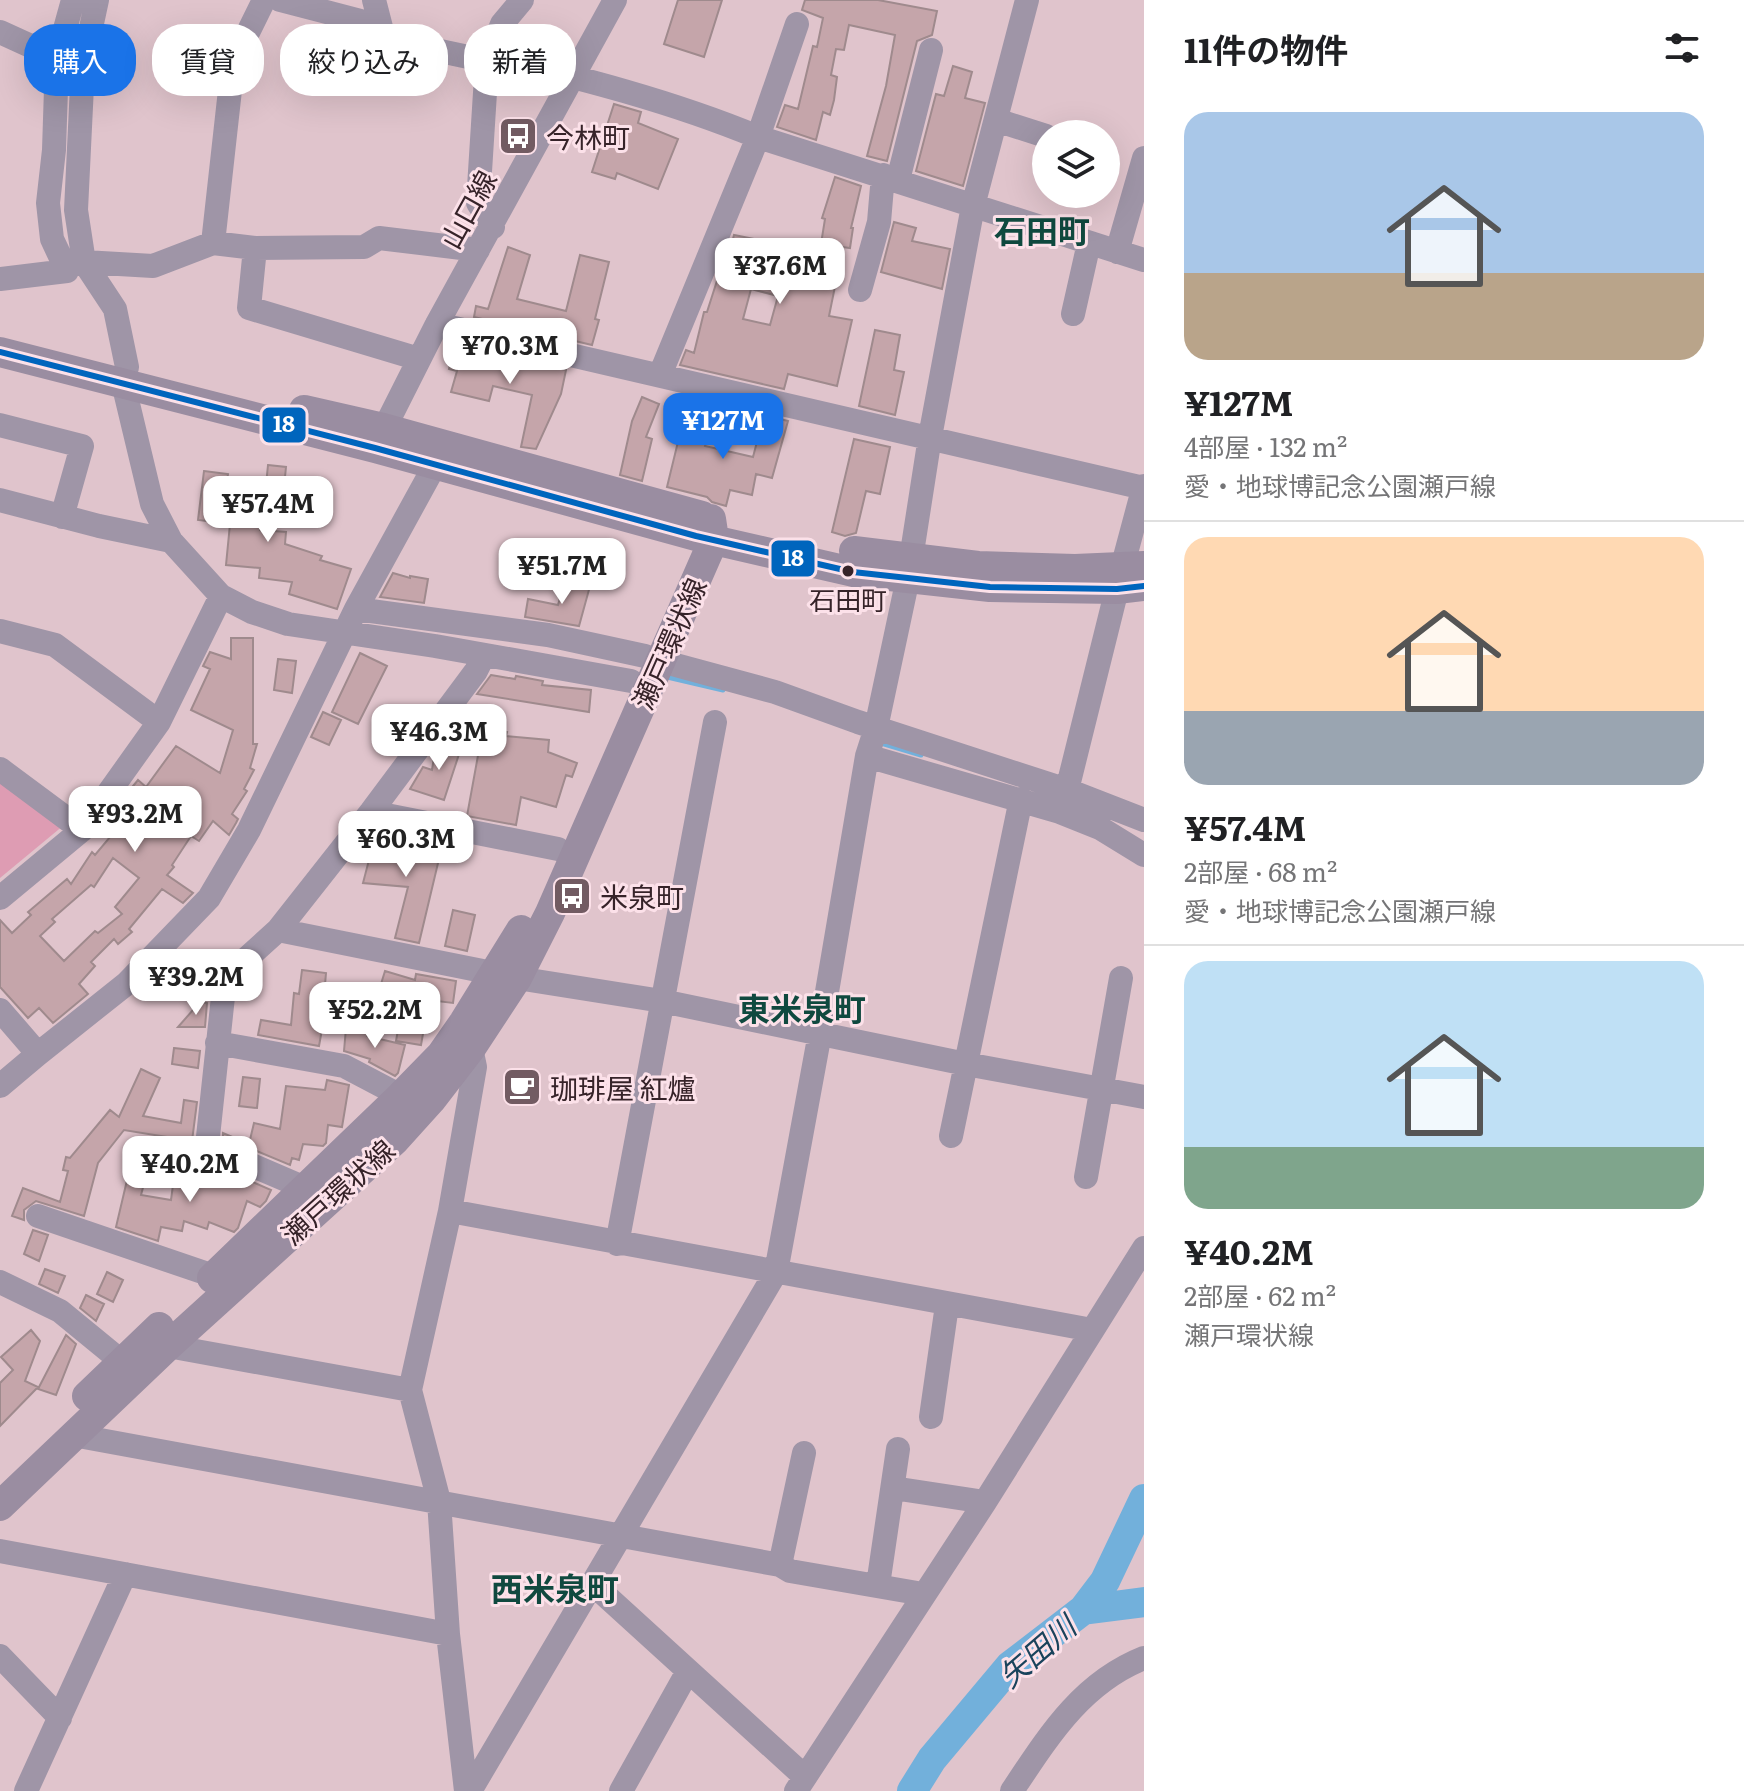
<!DOCTYPE html>
<html lang="ja">
<meta charset="utf-8">
<style>
body{margin:0;font-family:Literata,"Noto Sans JP",serif;background:#f6f6f6;color:#202124;height:100vh;display:flex;flex-direction:column;font-size:30px;white-space:nowrap}
*{box-sizing:border-box;margin:0}
p{font-size:26px;color:#757577}
.icon{flex:none;width:44px;height:44px;fill:none;stroke:currentColor;stroke-width:2;stroke-linecap:round;stroke-linejoin:round}
.map{position:relative;flex:1;overflow:hidden}
.sheet{display:flex;flex-direction:column;background:#fff;width:600px}
.sheet>*{flex:none}
.top-card{position:absolute;left:24px;top:24px;width:760px;height:72px;display:flex;gap:16px}
.controls{position:absolute;left:1032px;top:120px;display:grid;gap:16px}
.controls a{display:grid;place-items:center;width:88px;height:88px;border-radius:50%;background:#fff;box-shadow:0 8px 32px #0002;font-size:40px}
.price{position:absolute;translate:-50% -68px;padding:0 18px;border-radius:16px;background:#fff;color:#222;font-size:26px;line-height:52px;filter:drop-shadow(0 2px 4px #0008)}
.price::after{content:'';position:absolute;left:50%;top:48px;width:24px;height:18px;margin-left:-12px;background:inherit;clip-path:polygon(0 0,100% 0,50% 100%)}
.price.active{background:#1a73e8;color:#fff}
ul{padding:0;list-style:none}
li{display:grid;align-content:center;gap:16px;height:424px;padding:0 40px}
li+li{border-top:2px solid #e0e0e0}
li span{display:grid;place-items:center;height:248px;border-radius:24px;color:#555}
li>.icon{margin-inline-start:auto}
span .icon{width:144px;height:144px;fill:#fffc;stroke-width:1}
li b{font-size:34px}
h2{display:flex;justify-content:space-between;align-items:center;height:96px;padding:0 40px;font-size:34px}
.chip{padding:0 28px;border-radius:32px;background:#fff;box-shadow:0 8px 32px #0002;font-size:28px;line-height:72px}
.chip.active{background:#1a73e8;color:#fff}
main{display:flex;flex:1;min-height:0}
.map>svg:first-child{display:block}
.green{fill:#de9cb3}
.lines{fill:none;stroke-linecap:round;stroke-linejoin:round}
.stream{stroke:#72b0db;stroke-width:5}
.river{stroke:#72b0db;stroke-width:30}
.building{fill:#c5a5aa;stroke:#9f8a8d;stroke-width:2;fill-rule:evenodd}
.minor{stroke:#9f95a7;stroke-width:24}
.major{stroke:#9a8da1;stroke-width:30}
.bus-1-casing{stroke:#fce1e9;stroke-width:12}
.bus-1{stroke:#0065bd;stroke-width:6}
.bus-dot{fill:#362329;stroke:#fce1e9;stroke-width:3}
.labels{text-anchor:middle;dominant-baseline:central;stroke-width:6;stroke-linejoin:round;paint-order:stroke}
.bus-label{font-size:26px;fill:#362329;stroke:#fce1e9}
.poi-label{font-size:28px;fill:#362329;stroke:#fce1e9;text-anchor:start}
.street-label{font-size:28px;fill:#362329;stroke:#fce1e9}
.water-label{font-size:30px;font-style:italic;fill:#1a435c;stroke:#fce1e9}
.quarter-label{font-size:32px;font-weight:bold;fill:#10493f;stroke:#fce1e9}
.line-badge{stroke:#fce1e9;stroke-width:3}
.badge-label{font-size:22px;text-anchor:middle;font-weight:bold;fill:#fff}
</style>
<main>
<div class="map">
<svg width="1144" height="1791" viewBox="0 0 1144 1791">
<rect width="100%" height="100%" fill="#e0c4cc"/>
<path class="green" d="M 0,779 L 64,825 L 0,878 Z"/>
<g class="lines">
<path class="stream" d="M 663,676 L 723,690
M 881,743 L 921,755"/>
<path class="river" d="M 1083,1610 L 1144,1602
M 912,1791 L 932,1759 L 1010,1666 L 1083,1610 L 1105,1581 L 1144,1499"/>
</g>
<path class="building" d="M 678,0 L 722,0 L 704,57 L 664,44 Z
M 805,0 L 878,0 L 937,11 L 932,35 L 917,41 L 887,161 L 867,156 L 886,86 L 895,35 L 849,25 L 844,50 L 836,49 L 831,75 L 837,77 L 834,100 L 830,115 L 823,112 L 816,140 L 777,127 L 785,105 L 798,109 L 813,46 L 817,47 L 823,18 L 802,10 Z
M 953,66 L 972,72 L 965,98 L 985,103 L 963,186 L 916,171 L 936,94 L 944,96 Z
M 614,104 L 641,112 L 638,123 L 678,139 L 658,189 L 617,173 L 615,179 L 592,172 Z
M 835,177 L 861,186 L 851,228 L 853,228 L 850,248 L 843,247 L 829,316 L 852,320 L 837,386 L 788,374 L 784,389 L 680,365 L 686,350 L 694,353 L 704,312 L 707,312 L 723,262 L 727,263 L 734,235 L 814,251 L 816,243 L 821,244 L 825,219 L 822,218 ZM 751,289 L 778,296 L 770,325 L 743,319 Z
M 894,222 L 916,228 L 912,241 L 950,249 L 942,289 L 881,272 Z
M 508,247 L 530,255 L 517,299 L 566,311 L 580,255 L 609,262 L 595,319 L 599,320 L 592,345 L 474,317 L 476,306 L 488,309 Z
M 875,330 L 900,335 L 894,370 L 904,372 L 895,415 L 859,406 Z
M 455,344 L 476,348 L 474,355 L 517,364 L 518,358 L 566,370 L 561,394 L 536,449 L 521,447 L 532,395 L 493,386 L 489,401 L 451,392 L 457,371 L 449,369 Z
M 642,397 L 659,404 L 646,437 L 652,439 L 642,481 L 620,475 L 632,421 Z
M 685,413 L 711,420 L 705,446 L 753,457 L 764,415 L 788,421 L 772,478 L 756,474 L 752,495 L 730,490 L 726,506 L 712,502 L 707,497 L 667,487 Z
M 854,439 L 890,447 L 880,494 L 866,491 L 856,533 L 845,536 L 832,532 Z
M 268,465 L 286,467 L 284,487 L 266,485 Z
M 204,471 L 228,474 L 226,486 L 264,490 L 260,530 L 286,532 L 285,544 L 322,556 L 320,560 L 351,569 L 337,609 L 289,594 L 292,582 L 259,578 L 260,568 L 226,565 L 230,524 L 198,520 Z
M 393,573 L 410,578 L 410,576 L 428,579 L 424,603 L 380,597 Z
M 565,580 L 590,586 L 579,626 L 525,617 L 528,599 L 558,605 Z
M 231,638 L 253,638 L 253,744 L 257,744 L 250,768 L 254,770 L 244,789 L 247,791 L 232,814 L 238,819 L 236,823 L 229,835 L 213,821 L 199,841 L 191,836 L 172,865 L 174,867 L 167,875 L 193,893 L 183,903 L 162,889 L 129,929 L 132,932 L 118,944 L 114,939 L 91,962 L 95,966 L 79,984 L 88,994 L 53,1023 L 39,1008 L 28,1018 L 0,987 L 0,920 L 12,933 L 31,915 L 28,912 L 67,879 L 71,884 L 92,852 L 95,855 L 115,831 L 122,836 L 144,804 L 129,791 L 138,780 L 146,787 L 176,746 L 220,773 L 233,730 L 191,710 L 210,669 L 203,666 L 210,652 L 231,659 ZM 113,858 L 139,878 L 115,907 L 122,914 L 98,933 L 95,931 L 64,961 L 40,936 L 55,922 L 52,919 L 91,885 L 94,887 Z
M 360,653 L 387,666 L 358,724 L 332,712 Z
M 278,659 L 296,661 L 292,693 L 274,690 Z
M 491,675 L 515,679 L 516,676 L 543,681 L 542,685 L 591,690 L 589,712 L 477,694 Z
M 323,712 L 341,720 L 329,745 L 311,737 Z
M 483,728 L 507,732 L 506,736 L 549,740 L 548,752 L 577,763 L 572,777 L 566,775 L 556,807 L 521,797 L 516,825 L 467,816 Z
M 442,742 L 462,745 L 444,800 L 410,789 L 423,767 L 432,770 L 435,751 Z
M 377,829 L 392,831 L 389,851 L 415,856 L 418,837 L 443,842 L 419,943 L 395,938 L 408,887 L 363,883 Z
M 453,910 L 475,915 L 467,951 L 445,946 Z
M 302,970 L 326,973 L 324,996 L 328,996 L 319,1046 L 258,1035 L 261,1020 L 291,1025 L 294,993 L 299,994 Z
M 385,971 L 415,980 L 416,974 L 456,981 L 453,1003 L 429,1000 L 421,1045 L 396,1041 L 405,991 L 381,984 Z
M 200,1002 L 207,1003 L 205,1027 L 178,1027 Z
M 346,1028 L 367,1030 L 367,1036 L 405,1045 L 398,1073 L 395,1076 L 369,1062 L 370,1059 L 344,1051 Z
M 174,1048 L 200,1051 L 198,1068 L 172,1064 Z
M 141,1069 L 160,1078 L 143,1116 L 181,1123 L 184,1100 L 197,1102 L 192,1141 L 124,1130 L 98,1163 L 84,1216 L 36,1201 L 24,1210 L 24,1220 L 12,1216 L 23,1188 L 60,1202 L 68,1171 L 63,1170 L 66,1157 L 70,1158 L 110,1110 L 119,1117 Z
M 243,1077 L 260,1079 L 257,1108 L 239,1106 Z
M 327,1080 L 349,1085 L 342,1127 L 328,1125 L 326,1143 L 323,1146 L 303,1144 L 299,1160 L 292,1158 L 290,1165 L 223,1137 L 223,1133 L 249,1144 L 254,1123 L 280,1129 L 286,1086 L 325,1090 Z
M 209,1163 L 271,1190 L 266,1201 L 260,1207 L 247,1201 L 238,1228 L 234,1232 L 209,1222 L 207,1229 L 184,1221 L 182,1231 L 161,1227 L 158,1241 L 116,1227 L 128,1176 L 145,1180 L 141,1195 L 171,1200 L 173,1185 L 198,1189 Z
M 33,1230 L 48,1235 L 39,1261 L 24,1254 Z
M 45,1269 L 65,1276 L 58,1293 L 39,1284 Z
M 107,1272 L 123,1280 L 113,1302 L 97,1294 Z
M 86,1295 L 104,1304 L 96,1321 L 80,1308 Z
M 31,1330 L 40,1341 L 25,1381 L 38,1387 L 0,1426 L 0,1383 L 13,1370 L 1,1357 Z
M 66,1335 L 76,1344 L 56,1395 L 38,1389 Z"/>
<g class="lines">
<path class="minor" d="M 97,0 L 83,65 L 76,210 L 84,262 L 115,309 L 127,367
M 280,0 L 380,26
M 374,0 L 384,39 L 487,61
M 0,32 L 57,58
M 489,56 C 580,78 671,101 758,137 L 1144,260
M 996,120 L 1046,136
M 898,180 L 931,50
M 493,227 L 478,203 L 487,61 L 502,24 L 522,0
M 213,243 L 233,63 L 264,0
M 255,248 L 249,308 L 419,359
M 1117,252 L 1144,158
M 84,262 L 153,266 L 213,243 L 255,248 L 364,247 L 379,238 L 478,250
M 0,279 L 67,271 L 52,239 L 48,203 L 54,150 L 57,58 L 73,0
M 860,290 L 879,222 L 883,175
M 1073,314 L 1089,243
M 437,324 L 1144,488
M 660,375 L 758,137 L 797,24
M 123,383 L 152,504 L 171,541
M 0,425 L 82,446 L 62,517
M 378,441 L 437,324 L 615,0
M 0,500 L 99,526 L 171,541 L 221,596 L 159,722 L 55,645 L 0,631
M 1122,568 L 1144,486
M 221,596 L 252,612 L 288,624 L 435,646 L 631,681
M 356,609 L 435,465
M 661,661 L 775,692 L 858,722 L 1067,790 L 1144,820
M 867,756 L 1060,812 L 1100,828 L 1144,855
M 0,769 L 82,830
M 1067,790 L 1117,589
M 371,812 L 558,849
M 0,898 L 82,830 L 159,722
M 278,930 L 371,812 L 476,671 L 484,655
M 0,1010 L 38,1054 L 0,1086
M 217,1043 L 344,1066 L 401,1096
M 38,1054 L 126,984 L 209,898 L 249,830 L 356,609 L 548,635 L 645,656
M 951,1136 L 1021,799
M 1086,1177 L 1121,978
M 305,1188 L 207,1146 L 225,978 L 278,930 L 517,978 L 662,1001 L 966,1064 L 1144,1097
M 450,1211 L 1092,1330
M 38,1216 L 214,1276
M 617,1244 L 715,722
M 0,1282 L 60,1311 L 121,1361
M 168,1346 L 410,1390
M 931,1417 L 947,1305
M 73,1435 L 780,1565 L 790,1571 L 923,1594
M 893,1488 L 985,1502
M 0,1551 L 448,1634
M 780,1565 L 804,1453
M 594,1585 L 805,1777
M 878,1585 L 898,1449
M 0,1656 L 60,1718
M 26,1791 L 125,1574
M 466,1791 L 448,1634 L 439,1501 L 410,1390 L 450,1211 L 475,1067 L 471,1048
M 470,1791 L 776,1272 L 820,1033 L 867,756 L 876,728 L 908,578 L 930,437 L 973,206 L 1027,0
M 621,1791 L 688,1671
M 796,1791 L 985,1502 L 1144,1248
M 1012,1791 C 1048,1737 1081,1683 1144,1658"/>
<path class="major" d="M 0,352 L 375,448 L 696,536 L 853,572 L 990,587 L 1117,589 L 1144,586
M 304,410 L 383,428 L 702,516
M 854,551 L 978,566 L 1075,569 L 1144,566
M 212,1278 L 401,1096 L 441,1055 L 464,1022 L 521,930
M 87,1396 L 159,1327
M 0,1506 L 168,1346 L 394,1141 L 431,1100 L 471,1048 L 517,978 L 550,913 L 714,539 L 711,519"/>
<defs>
<path id="bus-1" d="M 0,352 L 375,448 L 696,536 L 853,572 L 990,587 L 1117,589 L 1144,586"/>
</defs>
<use href="#bus-1" class="bus-1-casing"/>
<use href="#bus-1" class="bus-1"/>
</g>
<defs>
<symbol id="bus-square" viewBox="-11 -11 22 22"><rect x="-9" y="-9" width="18" height="18" rx="4" fill="#725b62" stroke="#fce1e9"/><path d="M-5-6H5V4H4V6H2V4H-2V6H-4V4H-5ZM-3.5-4V0h7V-4ZM-3.5 1.2v1.5H-2V1.2ZM2 1.2v1.5H3.5V1.2Z" fill="#fff"/></symbol>
<symbol id="cafe-square" viewBox="-11 -11 22 22"><rect x="-9" y="-9" width="18" height="18" rx="4" fill="#725b62" stroke="#fce1e9"/><path d="M-5.5-4.5H6V0H3Q3 3.5 0 3.5H-2.5Q-5.5 3.5-5.5 0ZM3-3.2v2h1.7v-2ZM-6 4.5H4V6H-6Z" fill="#fff"/></symbol>
</defs>
<g fill-rule="evenodd">
<use href="#bus-square" x="496" y="114" width="44" height="44"/>
<use href="#bus-square" x="550" y="874" width="44" height="44"/>
<use href="#cafe-square" x="500" y="1065" width="44" height="44"/>
</g>
<circle class="bus-dot" cx="848" cy="571" r="7"/>
<g class="labels">
<g class="bus-label">
<text x="848" y="598">石田町</text>
</g>
<g class="poi-label">
<text x="546" y="136">今林町</text>
<text x="600" y="896">米泉町</text>
<text x="550" y="1087">珈琲屋 紅爐</text>
</g>
<g class="street-label">
<text transform="translate(467 209) rotate(-61)">山口線</text>
<text transform="translate(668 643) rotate(-66)">瀬戸環状線</text>
<text transform="translate(337 1191) rotate(-42)">瀬戸環状線</text>
</g>
<g class="water-label">
<text transform="translate(1036 1650) rotate(-41)">矢田川</text>
</g>
<g class="quarter-label">
<text x="1042" y="229">石田町</text>
<text x="802" y="1007">東米泉町</text>
<text x="555" y="1587">西米泉町</text>
</g>
</g>
<g class="line-badge">
<rect x="261" y="406" width="46" height="38" rx="8" fill="#0065bd"/>
<rect x="770" y="539" width="46" height="39" rx="8" fill="#0065bd"/>
</g>
<g class="badge-label">
<text x="284" y="432">18</text>
<text x="793" y="566">18</text>
</g>
</svg>
<div class="controls">
<a><svg class="icon" aria-label="layers" viewBox="0 0 24 24"><path d="M12 4l9 5-9 5-9-5zM3 14l9 5 9-5"/></svg></a>
</div>
<b class="price" style="left:780px;top:306px">¥37.6M</b>
<b class="price" style="left:510px;top:386px">¥70.3M</b>
<b class="price active" style="left:723px;top:461px">¥127M</b>
<b class="price" style="left:268px;top:544px">¥57.4M</b>
<b class="price" style="left:562px;top:606px">¥51.7M</b>
<b class="price" style="left:439px;top:772px">¥46.3M</b>
<b class="price" style="left:135px;top:854px">¥93.2M</b>
<b class="price" style="left:406px;top:879px">¥60.3M</b>
<b class="price" style="left:196px;top:1017px">¥39.2M</b>
<b class="price" style="left:375px;top:1050px">¥52.2M</b>
<b class="price" style="left:190px;top:1204px">¥40.2M</b>
<div class="top-card">
<a class="chip active">購入</a>
<a class="chip">賃貸</a>
<a class="chip">絞り込み</a>
<a class="chip">新着</a>
</div>
</div>
<section class="sheet">
<h2>11件の物件<svg class="icon" aria-label="filters" viewBox="0 0 24 24"><path d="M4 7h16M4 17h16"/><circle cx="9" cy="7" r="2"/><circle cx="15" cy="17" r="2"/></svg></h2>
<ul>
<li><span style="background:linear-gradient(#a9c7e8 65%,#b9a48a 0)"><svg class="icon" aria-label="home" viewBox="0 0 24 24"><path d="M3 11l9-7 9 7M6 9v11h12V9"/></svg></span><div><b>¥127M</b><p>4部屋 · 132 m²</p><p>愛・地球博記念公園瀬戸線</p></div></li>
<li><span style="background:linear-gradient(#ffd9b3 70%,#9aa5b1 0)"><svg class="icon" aria-label="home" viewBox="0 0 24 24"><path d="M3 11l9-7 9 7M6 9v11h12V9"/></svg></span><div><b>¥57.4M</b><p>2部屋 · 68 m²</p><p>愛・地球博記念公園瀬戸線</p></div></li>
<li><span style="background:linear-gradient(#bfe0f5 75%,#7fa58c 0)"><svg class="icon" aria-label="home" viewBox="0 0 24 24"><path d="M3 11l9-7 9 7M6 9v11h12V9"/></svg></span><div><b>¥40.2M</b><p>2部屋 · 62 m²</p><p>瀬戸環状線</p></div></li>
</ul>
</section>
</main>
